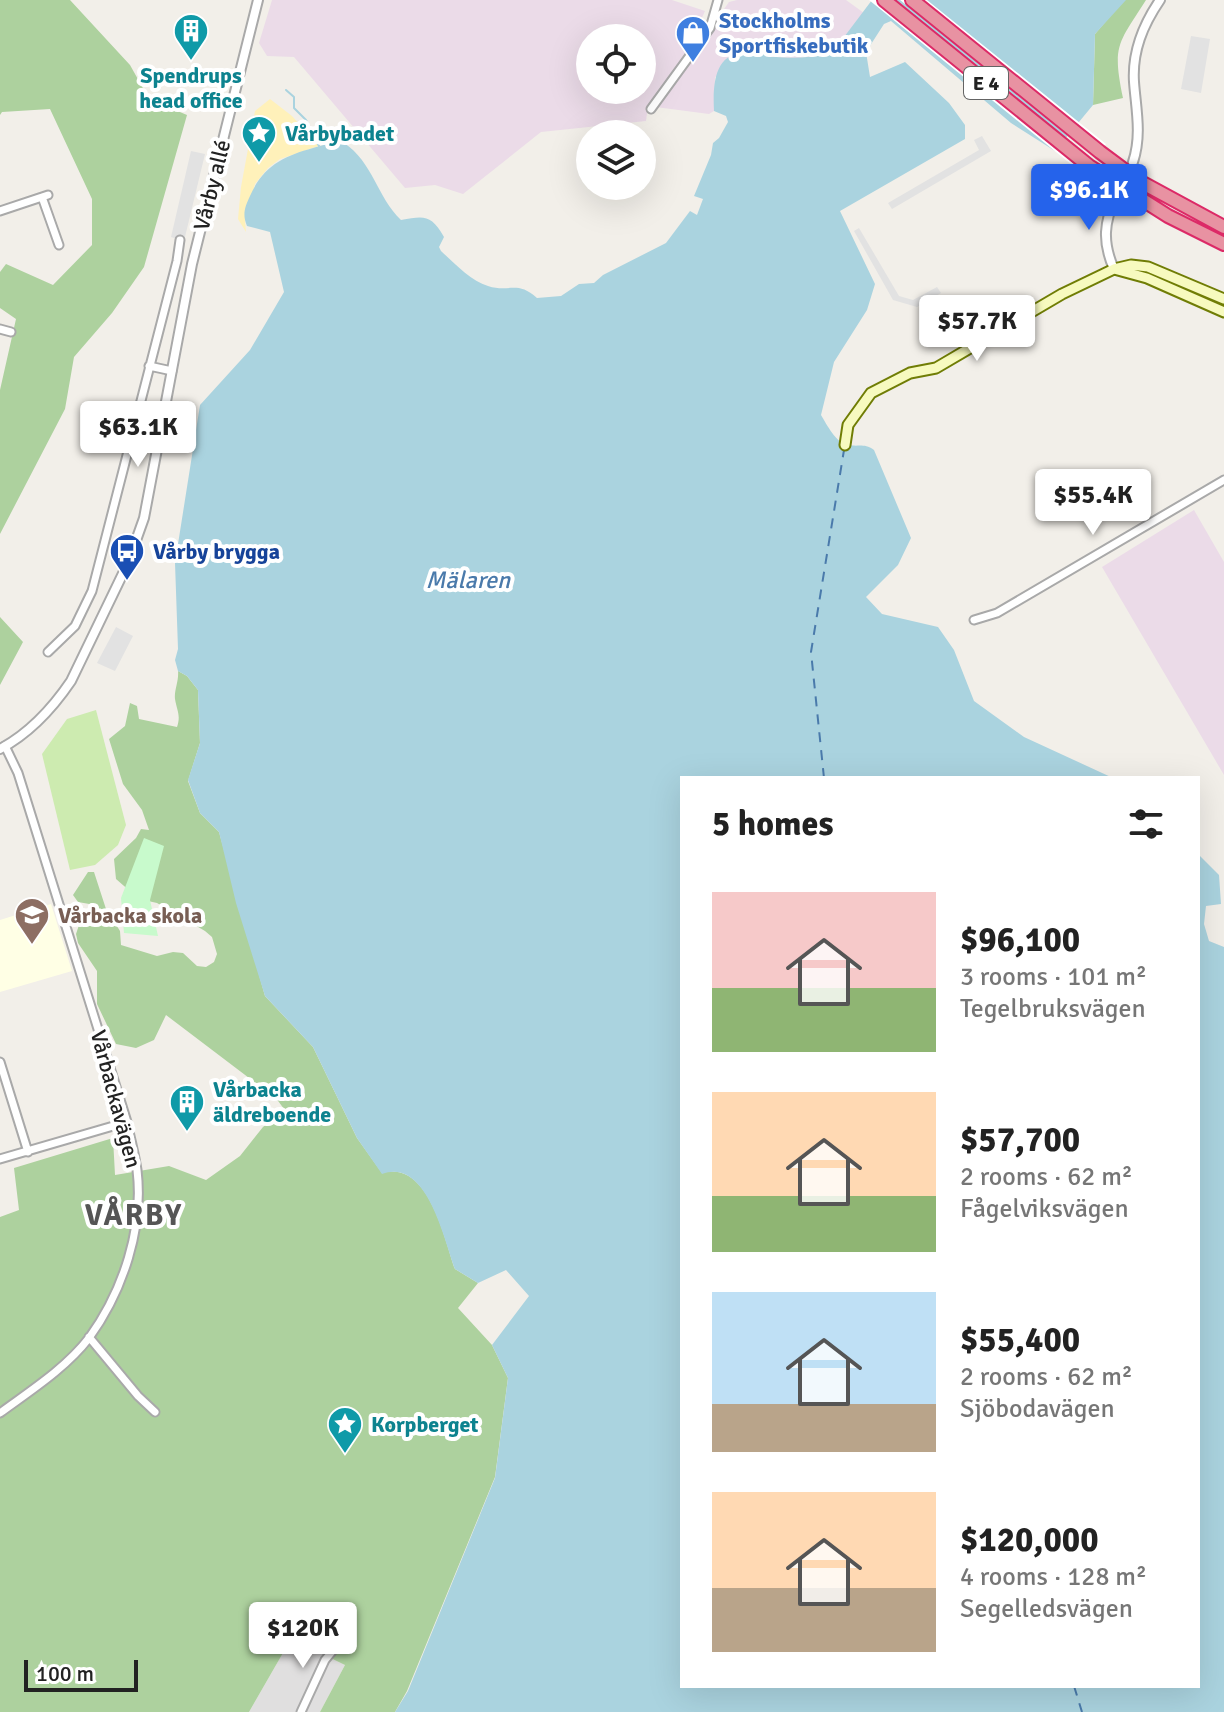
<!DOCTYPE html>
<meta charset="utf-8">
<style>
body{margin:0;font-family:Signika,sans-serif;background:#f2f2f2;color:#222;height:100vh;display:flex;flex-direction:column;font-size:30px;white-space:nowrap}
*{box-sizing:border-box;margin:0}
p{font-size:26px;color:#767676}
.icon{flex:none;width:44px;height:44px;fill:none;stroke:currentColor;stroke-width:2;stroke-linecap:round;stroke-linejoin:round}
.map{position:relative;flex:1;overflow:hidden}
.details{position:absolute;left:680px;top:776px;width:520px;height:912px;display:flex;flex-direction:column;background:#fff;border-radius:0px;box-shadow:0 8px 32px #0002}
.details>*{flex:none}
.fabs{position:absolute;left:576px;top:24px;display:grid;gap:16px}
.fabs a{display:grid;place-items:center;width:80px;height:80px;border-radius:50%;background:#fff;box-shadow:0 8px 32px #0002;font-size:40px}
.scale{position:absolute;left:24px;bottom:20px;width:114px;box-sizing:border-box;padding-left:8px;border:4px solid #222;border-top:0;font-size:22px;line-height:28px;white-space:nowrap;color:#222;-webkit-text-stroke:6px #fff;paint-order:stroke}
.price{position:absolute;translate:-50% -68px;padding:0 18px;border-radius:8px;background:#fff;color:#222;font-size:26px;line-height:52px;filter:drop-shadow(0 2px 4px #0008)}
.price::after{content:'';position:absolute;left:50%;top:48px;width:24px;height:18px;margin-left:-12px;background:inherit;clip-path:polygon(0 0,100% 0,50% 100%)}
.price.active{background:#2563eb;color:#fff}
ul{padding:0;list-style:none}
li{display:flex;align-items:center;gap:24px;height:200px;padding:0 32px}
li span{display:grid;place-items:center;flex:none;width:224px;height:160px;border-radius:0px;color:#555}
li>.icon{margin-inline-start:auto}
span .icon{width:96px;height:96px;fill:#fffc;stroke-width:1}
li b{font-size:34px}
h2{display:flex;justify-content:space-between;align-items:center;height:96px;padding:0 32px;font-size:34px}
.map>svg:first-child{display:block}
.residential{fill:#e0dfdf}
.industrial{fill:#ebdbe8;fill-rule:evenodd}
.education{fill:#ffffe5}
.grass{fill:#cdebb0}
.forest{fill:#add19e}
.sand{fill:#fff1ba}
.park{fill:#c8facc}
.parking{fill:#e2e2e2}
.water{fill:#aad3df}
.pier{fill:#fff}
.lines{fill:none;stroke-linecap:round;stroke-linejoin:round}
.stream{stroke:#aad3df;stroke-width:2}
.ferry{stroke:#4a7aab;stroke-width:2;stroke-dasharray:10 8;stroke-linecap:butt}
.minor-casing{stroke:#a9a9a9;stroke-width:11}
.tertiary-casing{stroke:#a9a9a9;stroke-width:12}
.secondary-casing{stroke:#707d05;stroke-width:13}
.motorway-casing{stroke:#dc2a67;stroke-width:16}
.minor{stroke:#fff;stroke-width:7}
.tertiary{stroke:#fff;stroke-width:8}
.secondary{stroke:#f7fabf;stroke-width:9}
.motorway{stroke:#e892a2;stroke-width:12}
.labels{text-anchor:middle;dominant-baseline:central;stroke-width:8;stroke-linejoin:round;paint-order:stroke}
.shield{fill:#fff;stroke:#646464;stroke-width:2}
.shield-label{font-size:20px;font-weight:bold;fill:#222}
.shop-label{font-size:22px;font-weight:bold;fill:#366cbe;stroke:#fff;text-anchor:start}
.culture-label{font-size:22px;font-weight:bold;fill:#0d838f;stroke:#fff;text-anchor:start}
.street-label{font-size:22px;fill:#222;stroke:#fff}
.transit-label{font-size:22px;font-weight:bold;fill:#164399;stroke:#fff;text-anchor:start}
.education-label{font-size:22px;font-weight:bold;fill:#785e54;stroke:#fff;text-anchor:start}
.water-label{font-size:24px;font-style:italic;fill:#4a7aab;stroke:#fff}
.district-label{font-size:30px;font-weight:bold;letter-spacing:2px;fill:#555;stroke:#fff}
</style>
<div class="map">
<svg width="1224" height="1712" viewBox="0 0 1224 1712">
<rect width="100%" height="100%" fill="#f2efe9"/>
<path class="residential" d="M 291,1639 L 345,1665 L 320,1712 L 249,1712 Z"/>
<path class="industrial" d="M 272,0 L 672,0 L 705,11 L 700,22 L 705,24 L 712,11 L 722,12 L 729,2 L 737,0 L 846,0 L 864,13 L 832,53 L 798,58 L 771,57 L 715,77 L 714,111 L 709,114 L 648,106 L 646,121 L 541,132 L 463,194 L 435,185 L 405,188 L 294,57 L 267,56 L 259,43 ZM 590,38 L 642,38 L 642,90 L 590,90 Z
M 1194,510 L 1224,562 L 1224,775 L 1102,567 Z"/>
<path class="education" d="M 51,904 L 72,971 L 0,992 L 0,920 Z"/>
<path class="grass" d="M 96,710 L 126,825 L 118,845 L 95,865 L 70,870 L 42,754 L 67,719 Z"/>
<path class="forest" d="M 0,0 L 70,0 L 130,65 L 149,99 L 187,115 L 144,267 L 112,313 L 74,357 L 65,409 L 0,534 L 0,390 L 16,319 L 0,308 L 0,272 L 6,264 L 53,285 L 92,245 L 92,199 L 50,109 L 2,112 L 0,115 Z
M 1124,0 L 1146,0 C 1118,44 1112,45 1123,98 L 1093,105 L 1095,34 Z
M 0,617 L 23,642 L 0,685 Z
M 178,671 L 187,676 L 198,690 L 200,743 L 188,781 L 200,813 L 219,832 L 265,996 L 313,1047 L 357,1138 L 382,1173 C 429,1160 444,1238 455,1269 L 478,1283 L 458,1308 L 492,1345 L 508,1378 L 495,1477 L 407,1691 L 395,1712 L 320,1712 L 345,1665 L 291,1639 L 249,1712 L 0,1712 L 0,1217 L 19,1210 L 14,1168 L 113,1138 L 115,1175 L 169,1166 L 206,1180 L 240,1156 L 263,1127 L 284,1109 L 273,1094 L 257,1084 L 166,1015 L 154,1040 L 136,1048 L 116,1044 L 97,1004 L 97,971 L 78,943 L 76,934 L 79,925 L 95,905 L 78,902 L 73,895 L 88,872 L 94,872 L 106,909 L 120,931 L 121,945 L 157,956 L 173,952 L 183,953 L 197,966 L 206,967 L 214,962 L 217,954 L 212,937 L 205,931 L 157,903 L 139,899 L 116,879 L 114,859 L 136,838 L 141,829 L 149,830 L 142,810 L 123,784 L 109,739 L 125,726 L 130,703 L 137,706 L 139,719 L 177,727 C 181,715 177,711 175,699 C 174,690 179,681 178,671 Z"/>
<path class="sand" d="M 270,99 L 292,116 L 319,146 L 280,159 L 268,168 L 255,184 L 245,221 L 246,232 L 238,219 L 241,187 L 255,111 Z"/>
<path class="park" d="M 144,838 L 164,846 L 150,900 L 158,936 L 124,933 L 121,898 Z"/>
<path class="parking" d="M 1191,36 L 1210,39 L 1201,93 L 1181,89 Z
M 982,136 L 991,151 L 892,209 L 888,203 L 979,150 L 974,140 Z
M 191,151 L 205,154 L 184,241 L 171,237 Z
M 859,228 L 899,296 L 913,300 L 937,287 L 941,293 L 917,307 L 893,300 L 854,231 Z
M 116,627 L 133,636 L 115,671 L 97,663 Z"/>
<path class="water" d="M 872,0 L 1126,0 L 1095,34 L 1093,105 L 1055,151 L 1011,123 L 891,21 L 884,24 L 866,52 L 870,77 L 905,62 L 949,103 L 965,125 L 965,139 L 840,211 L 875,284 L 867,310 L 834,362 L 821,415 C 827,425 836,443 848,445 C 859,447 864,443 874,450 L 911,538 L 898,565 L 866,597 L 882,614 L 938,627 L 954,650 L 974,701 L 1024,737 L 1113,778 L 682,778 L 682,1686 L 1198,1686 L 1198,854 L 1219,875 L 1221,904 L 1206,906 L 1204,924 L 1209,941 L 1224,947 L 1224,1712 L 395,1712 L 408,1691 L 495,1478 L 508,1378 L 492,1345 L 529,1296 L 506,1270 L 478,1283 L 455,1269 C 444,1240 427,1157 382,1174 L 357,1138 L 313,1047 L 265,996 L 236,903 L 219,832 L 200,813 L 188,780 L 200,743 L 198,690 L 187,676 L 178,671 L 175,660 L 178,649 L 175,563 L 200,405 L 250,350 L 284,292 L 270,232 L 247,226 C 242,214 245,207 250,196 C 263,166 284,156 313,148 C 324,145 334,141 344,143 C 373,162 377,197 401,220 C 424,216 431,214 444,237 L 439,247 L 441,251 C 454,263 471,281 488,286 C 509,293 517,280 537,298 L 561,296 L 579,284 L 594,283 L 603,275 L 666,243 L 690,211 L 697,215 L 703,199 L 694,196 L 711,155 L 713,143 L 719,138 L 728,122 L 726,116 L 714,111 C 712,74 718,44 764,54 C 768,55 771,57 776,57 C 794,59 815,57 832,53 Z"/>
<path class="pier" d="M 869,0 L 895,0 L 1093,161 L 1083,174 Z
M 900,0 L 927,0 L 1106,144 L 1095,158 Z"/>
<g class="lines">
<path class="stream" d="M 286,90 L 294,97 L 294,108 L 306,120 L 319,146"/>
<path class="ferry" d="M 824,778 L 811,652 L 844,450
M 1074,1686 L 1082,1712"/>
<defs>
<path id="minor" d="M 651,109 L 710,28 L 718,0
M 42,197 L 59,245
M 0,211 L 48,195
M 0,329 L 11,332
M 149,366 L 172,371
M 974,620 L 997,613 L 1224,480
M 48,652 L 75,626 L 92,591 L 177,261 L 180,240
M 0,1062 L 28,1152
M 0,1159 L 127,1122
M 89,1337 L 138,1396 L 155,1412
M 0,1413 C 30,1391 66,1368 89,1338 C 123,1291 144,1228 137,1170 C 135,1154 130,1138 127,1122 L 18,773 L 5,746
M 301,1712 L 325,1660 L 335,1648"/>
<path id="tertiary" d="M 1133,162 C 1142,135 1136,109 1134,82 C 1132,51 1143,25 1160,0
M 1114,269 C 1102,242 1104,222 1116,196
M 0,749 C 30,733 52,709 71,681 L 128,563 L 144,518 L 192,264 L 258,0"/>
<path id="secondary" d="M 1114,269 L 1147,278 L 1224,312
M 845,445 L 848,425 L 871,393 L 910,373 L 936,368 L 1062,294 L 1114,269 L 1131,265 L 1148,267 L 1224,299"/>
<path id="motorway" d="M 884,0 L 1089,166 L 1168,216 L 1224,244
M 912,0 L 1100,152 L 1139,181 L 1224,227"/>
</defs>
<use href="#minor" class="minor-casing"/>
<use href="#tertiary" class="tertiary-casing"/>
<use href="#secondary" class="secondary-casing"/>
<use href="#motorway" class="motorway-casing"/>
<use href="#minor" class="minor"/>
<use href="#tertiary" class="tertiary"/>
<use href="#secondary" class="secondary"/>
<use href="#motorway" class="motorway"/>
</g>
<defs>
<symbol id="building-pin" viewBox="-11 -11 22 30"><path d="M0 17L-7.5 6A9.5 9.5 0 1 1 7.5 6Z" fill="#0f9aa8" stroke="#fff"/><path d="M-4-6H4V6H1V3H-1V6H-4ZM-2.5-4.3h1.7v1.8h-1.7ZM.8-4.3h1.7v1.8H.8ZM-2.5-1h1.7V.8h-1.7ZM.8-1h1.7V.8H.8Z" fill="#fff"/></symbol>
<symbol id="shop-pin" viewBox="-11 -11 22 30"><path d="M0 17L-7.5 6A9.5 9.5 0 1 1 7.5 6Z" fill="#3f7fe0" stroke="#fff"/><path d="M-5-2.5h2.3a2.7 3.5 0 0 1 5.4 0H5L5.5 6h-11ZM-1.5-2.5h3a1.5 2.3 0 0 0-3 0Z" fill="#fff"/></symbol>
<symbol id="sight-pin" viewBox="-11 -11 22 30"><path d="M0 17L-7.5 6A9.5 9.5 0 1 1 7.5 6Z" fill="#0f9aa8" stroke="#fff"/><path d="M0-6L1.8-2.2L6-1.7L2.9 1.2L3.7 5.4L0 3.3L-3.7 5.4L-2.9 1.2L-6-1.7L-1.8-2.2Z" fill="#fff"/></symbol>
<symbol id="bus-pin" viewBox="-11 -11 22 30"><path d="M0 17L-7.5 6A9.5 9.5 0 1 1 7.5 6Z" fill="#1a4fb4" stroke="#fff"/><path d="M-5-6H5V4H4V6H2V4H-2V6H-4V4H-5ZM-3.5-4V0h7V-4ZM-3.5 1.2v1.5H-2V1.2ZM2 1.2v1.5H3.5V1.2Z" fill="#fff"/></symbol>
<symbol id="school-pin" viewBox="-11 -11 22 30"><path d="M0 17L-7.5 6A9.5 9.5 0 1 1 7.5 6Z" fill="#8d6e63" stroke="#fff"/><path d="M0-5L7-2L0 1L-7-2ZM-4 1L0 2.5L4 1V4Q0 6-4 4Z" fill="#fff"/></symbol>
</defs>
<g fill-rule="evenodd">
<use href="#building-pin" x="171" y="11" width="40" height="54"/>
<use href="#shop-pin" x="673" y="13" width="40" height="54"/>
<use href="#sight-pin" x="239" y="113" width="40" height="54"/>
<use href="#bus-pin" x="107" y="531" width="40" height="54"/>
<use href="#school-pin" x="12" y="895" width="40" height="54"/>
<use href="#building-pin" x="167" y="1082" width="40" height="54"/>
<use href="#sight-pin" x="325" y="1404" width="40" height="54"/>
</g>
<g class="labels">
<rect class="shield" x="964" y="67" width="44" height="32" rx="6"/>
<g class="shield-label">
<text x="986" y="83">E 4</text>
</g>
<g class="shop-label">
<text x="719" y="20">Stockholms<tspan x="719" dy="25">Sportfiskebutik</tspan></text>
</g>
<g class="culture-label">
<text x="191" y="75" text-anchor="middle">Spendrups<tspan x="191" dy="25">head office</tspan></text>
<text x="285" y="133">Vårbybadet</text>
<text x="213" y="1089">Vårbacka<tspan x="213" dy="25">äldreboende</tspan></text>
<text x="371" y="1424">Korpberget</text>
</g>
<g class="street-label">
<text transform="translate(212 185) rotate(-76)">Vårby allé</text>
<text transform="translate(116 1099) rotate(75)">Vårbackavägen</text>
</g>
<g class="transit-label">
<text x="153" y="551">Vårby brygga</text>
</g>
<g class="education-label">
<text x="58" y="915">Vårbacka skola</text>
</g>
<g class="water-label">
<text x="468" y="580">Mälaren</text>
</g>
<g class="district-label">
<text x="134" y="1215">VÅRBY</text>
</g>
</g>
</svg>
<div class="fabs">
<a><svg class="icon" aria-label="locate" viewBox="0 0 24 24"><circle cx="12" cy="12" r="6"/><path d="M12 2v4M12 18v4M2 12h4M18 12h4"/></svg></a>
<a><svg class="icon" aria-label="layers" viewBox="0 0 24 24"><path d="M12 4l9 5-9 5-9-5zM3 14l9 5 9-5"/></svg></a>
</div>
<div class="scale">100 m</div>
<b class="price active" style="left:1089px;top:232px">$96.1K</b>
<b class="price" style="left:977px;top:363px">$57.7K</b>
<b class="price" style="left:138px;top:469px">$63.1K</b>
<b class="price" style="left:1093px;top:537px">$55.4K</b>
<b class="price" style="left:303px;top:1670px">$120K</b>
<section class="details">
<h2>5 homes<svg class="icon" aria-label="filters" viewBox="0 0 24 24"><path d="M4 7h16M4 17h16"/><circle cx="9" cy="7" r="2"/><circle cx="15" cy="17" r="2"/></svg></h2>
<ul>
<li><span style="background:linear-gradient(#f6c9c9 60%,#8fb573 0)"><svg class="icon" aria-label="home" viewBox="0 0 24 24"><path d="M3 11l9-7 9 7M6 9v11h12V9"/></svg></span><div><b>$96,100</b><p>3 rooms · 101 m²</p><p>Tegelbruksvägen</p></div></li>
<li><span style="background:linear-gradient(#ffd9b3 65%,#8fb573 0)"><svg class="icon" aria-label="home" viewBox="0 0 24 24"><path d="M3 11l9-7 9 7M6 9v11h12V9"/></svg></span><div><b>$57,700</b><p>2 rooms · 62 m²</p><p>Fågelviksvägen</p></div></li>
<li><span style="background:linear-gradient(#bfe0f5 70%,#b9a48a 0)"><svg class="icon" aria-label="home" viewBox="0 0 24 24"><path d="M3 11l9-7 9 7M6 9v11h12V9"/></svg></span><div><b>$55,400</b><p>2 rooms · 62 m²</p><p>Sjöbodavägen</p></div></li>
<li><span style="background:linear-gradient(#ffd9b3 60%,#b9a48a 0)"><svg class="icon" aria-label="home" viewBox="0 0 24 24"><path d="M3 11l9-7 9 7M6 9v11h12V9"/></svg></span><div><b>$120,000</b><p>4 rooms · 128 m²</p><p>Segelledsvägen</p></div></li>
</ul>
</section>
</div>
